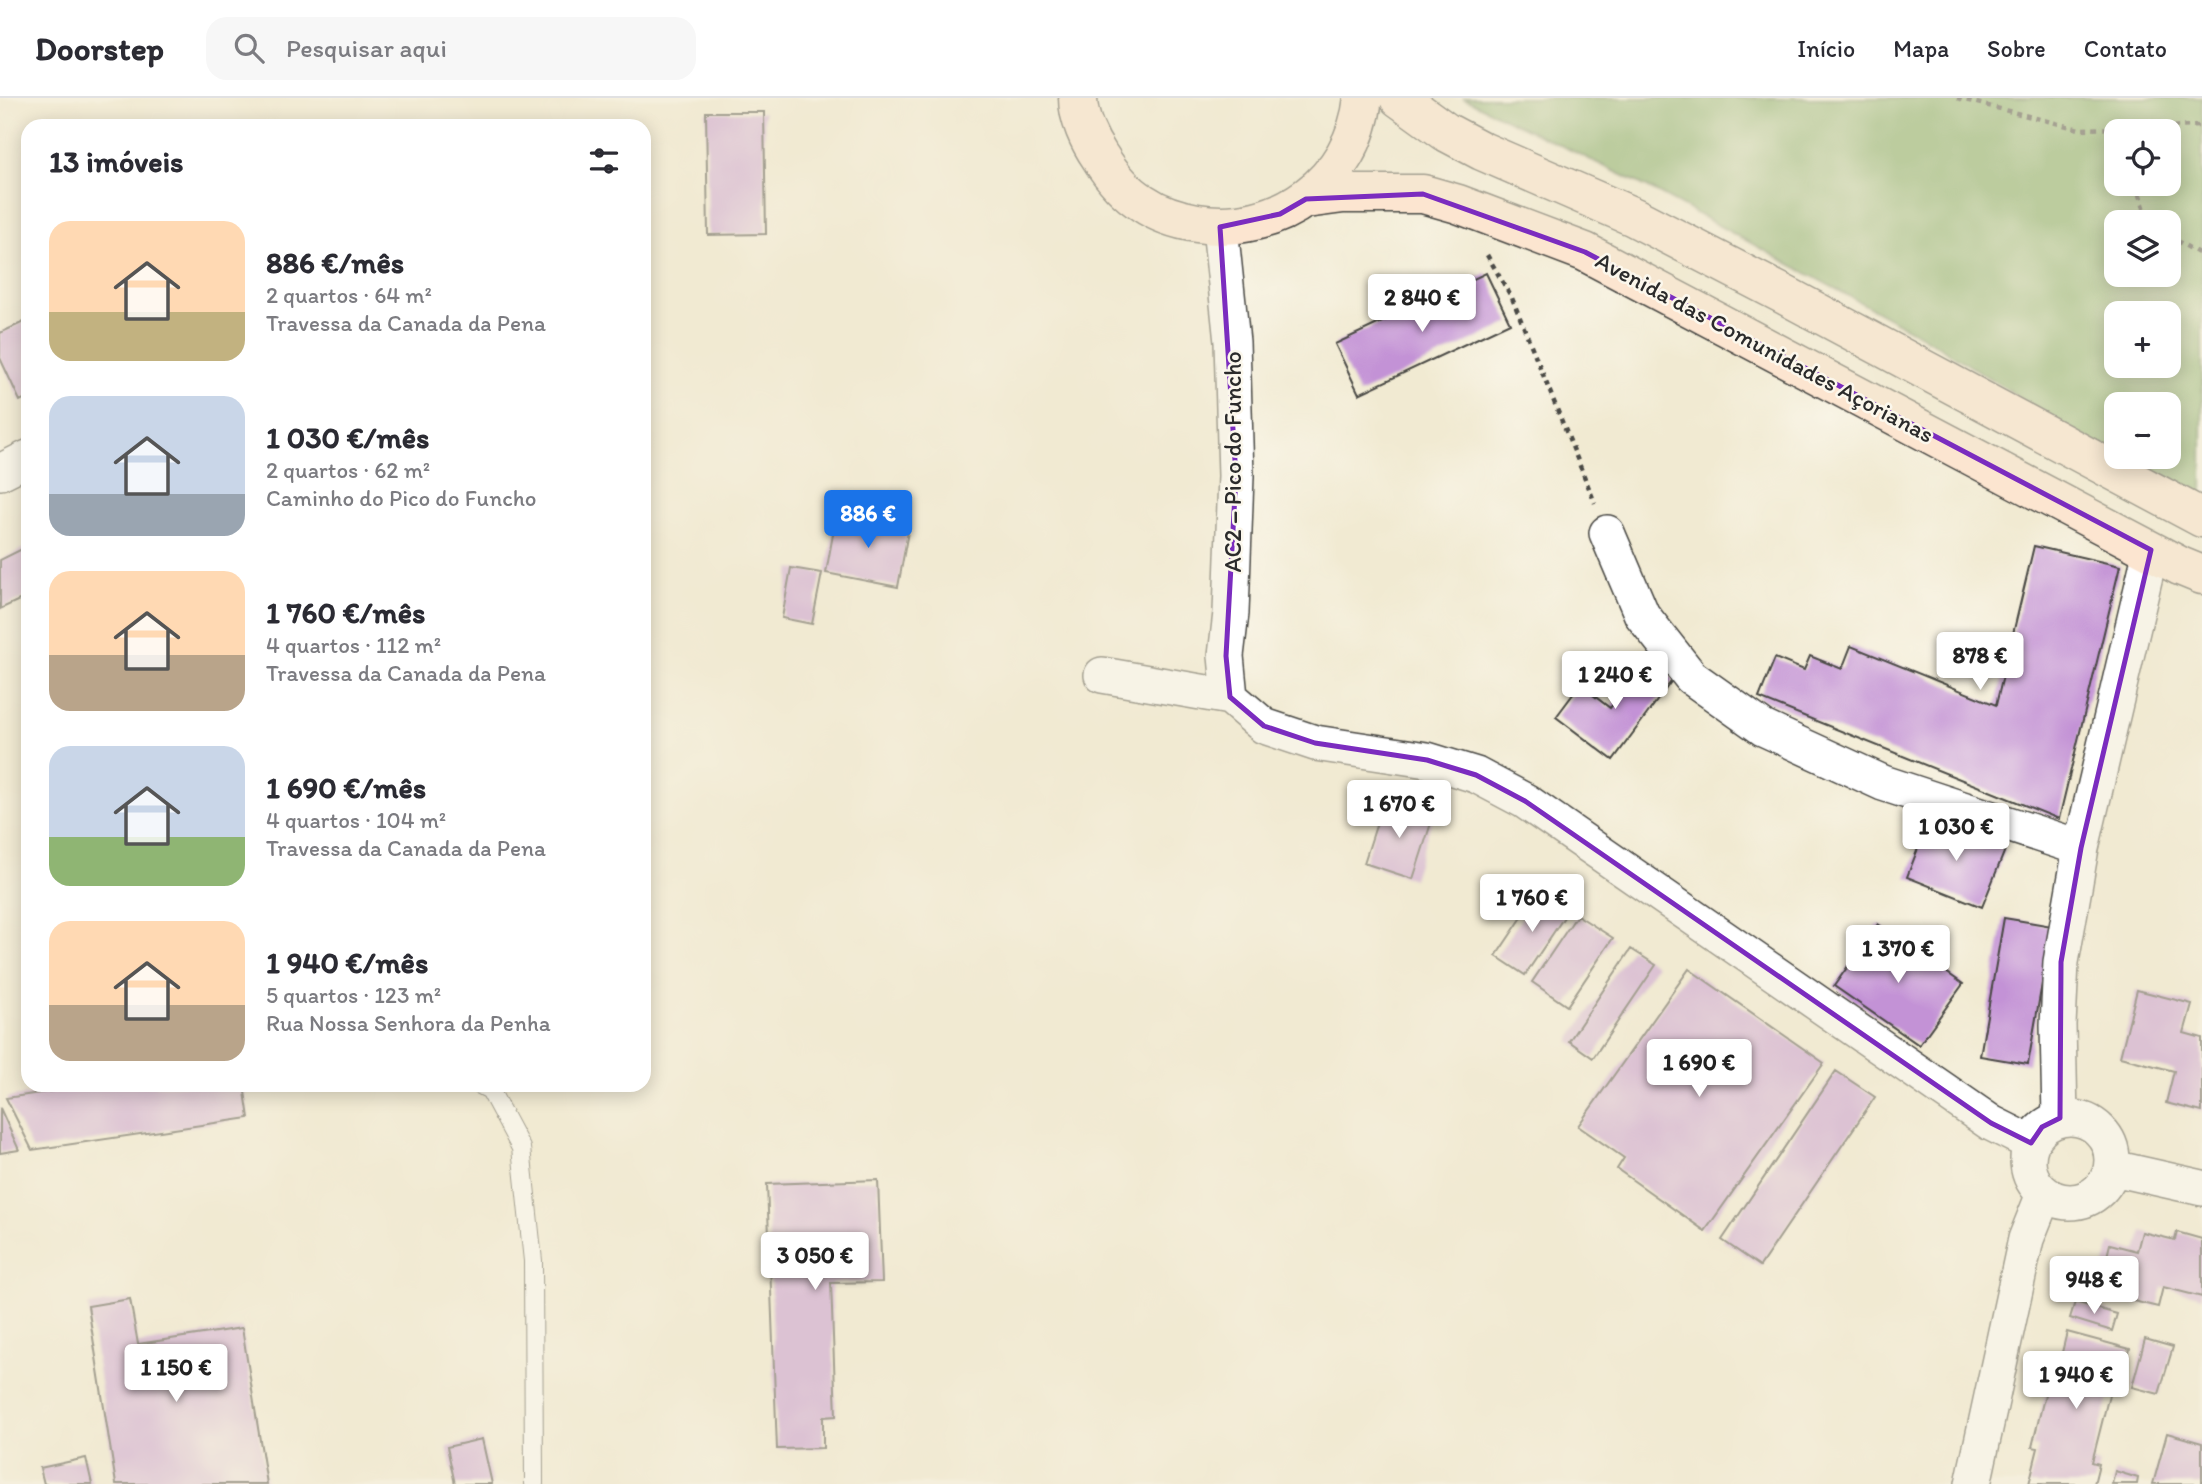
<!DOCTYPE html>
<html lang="pt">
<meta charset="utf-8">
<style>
body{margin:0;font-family:Itim,sans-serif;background:#f7f7f7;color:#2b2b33;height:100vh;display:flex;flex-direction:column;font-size:26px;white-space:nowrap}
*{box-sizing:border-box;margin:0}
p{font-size:23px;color:#7c7c81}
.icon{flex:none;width:38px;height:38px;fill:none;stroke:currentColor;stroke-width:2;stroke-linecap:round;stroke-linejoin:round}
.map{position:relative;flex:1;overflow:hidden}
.side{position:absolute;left:21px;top:21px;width:630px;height:973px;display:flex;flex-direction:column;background:#fff;border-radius:21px;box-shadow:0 4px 18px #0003}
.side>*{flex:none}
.tools{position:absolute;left:2104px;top:21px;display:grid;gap:14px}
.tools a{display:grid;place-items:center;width:77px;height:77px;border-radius:14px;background:#fff;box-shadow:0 4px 18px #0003;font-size:35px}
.price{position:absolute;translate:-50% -60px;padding:0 16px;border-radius:7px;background:#fff;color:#222;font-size:23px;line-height:46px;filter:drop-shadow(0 2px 4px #0008)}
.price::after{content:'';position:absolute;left:50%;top:42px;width:21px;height:16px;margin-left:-10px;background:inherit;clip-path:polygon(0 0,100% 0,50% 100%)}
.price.on{background:#1a73e8;color:#fff}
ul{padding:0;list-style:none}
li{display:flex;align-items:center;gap:21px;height:175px;padding:0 28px}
li span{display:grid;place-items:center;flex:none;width:196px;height:140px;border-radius:21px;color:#555}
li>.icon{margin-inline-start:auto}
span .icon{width:84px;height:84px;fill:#fffc;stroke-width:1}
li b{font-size:30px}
h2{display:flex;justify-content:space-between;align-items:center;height:84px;padding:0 28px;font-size:30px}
header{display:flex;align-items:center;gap:42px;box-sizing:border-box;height:98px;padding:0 35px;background:#fff;border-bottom:2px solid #e1e1e2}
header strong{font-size:33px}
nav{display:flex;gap:38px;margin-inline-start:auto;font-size:24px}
.search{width:490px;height:63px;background:#f7f7f7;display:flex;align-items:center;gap:18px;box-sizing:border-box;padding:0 24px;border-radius:21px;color:#7c7c81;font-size:26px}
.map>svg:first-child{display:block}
.forest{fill:#7ba861;stroke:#536a46;stroke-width:2;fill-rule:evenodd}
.building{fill:#c392d6}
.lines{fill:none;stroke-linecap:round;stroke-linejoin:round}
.lane-casing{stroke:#494844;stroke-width:20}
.street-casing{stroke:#494844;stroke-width:38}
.secondary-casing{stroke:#494844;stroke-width:41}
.path{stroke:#494844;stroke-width:4.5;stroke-dasharray:5 5;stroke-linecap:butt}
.lane{stroke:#fff;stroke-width:18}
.street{stroke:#fff;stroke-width:35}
.secondary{stroke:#fce5d0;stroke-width:38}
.marked{fill:none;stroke:#7b2cbf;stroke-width:5;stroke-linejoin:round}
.labels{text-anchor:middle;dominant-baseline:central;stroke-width:5;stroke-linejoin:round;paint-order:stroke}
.street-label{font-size:24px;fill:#2b2b2b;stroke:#fbf7ec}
</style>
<header>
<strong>Doorstep</strong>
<div class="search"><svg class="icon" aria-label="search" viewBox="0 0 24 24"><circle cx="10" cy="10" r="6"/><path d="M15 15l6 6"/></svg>Pesquisar aqui</div>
<nav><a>Início</a><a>Mapa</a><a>Sobre</a><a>Contato</a></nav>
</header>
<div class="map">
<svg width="2202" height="1386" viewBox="0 0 2202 1386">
<rect width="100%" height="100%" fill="#fbf7ec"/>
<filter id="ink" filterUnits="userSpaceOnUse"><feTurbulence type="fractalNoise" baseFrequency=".0143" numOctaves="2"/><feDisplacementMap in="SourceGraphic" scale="14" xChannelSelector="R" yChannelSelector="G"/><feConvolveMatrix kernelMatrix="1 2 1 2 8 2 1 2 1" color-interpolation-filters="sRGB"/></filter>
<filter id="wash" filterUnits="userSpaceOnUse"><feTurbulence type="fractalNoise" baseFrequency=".00686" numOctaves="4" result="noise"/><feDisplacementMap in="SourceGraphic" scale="28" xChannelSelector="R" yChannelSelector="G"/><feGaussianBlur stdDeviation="1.57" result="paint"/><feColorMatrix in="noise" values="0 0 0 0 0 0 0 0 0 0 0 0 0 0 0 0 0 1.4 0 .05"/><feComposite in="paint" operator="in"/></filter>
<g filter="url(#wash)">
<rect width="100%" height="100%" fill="#f1ead2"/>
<path class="forest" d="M 1463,0 L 2202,0 L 2202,396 L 2161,388 L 1919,236 L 1649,90 ZM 2116,33 L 2168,33 L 2168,86 L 2116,86 ZM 2116,124 L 2168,124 L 2168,177 L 2116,177 ZM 2116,215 L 2168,215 L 2168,268 L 2116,268 ZM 2116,306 L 2168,306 L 2168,359 L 2116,359 Z"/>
<g id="blocks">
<path class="building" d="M 706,14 L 764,14 L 766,136 L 708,137 Z
M 1486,175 L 1510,225 L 1359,296 L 1335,246 Z
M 28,222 L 28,299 L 20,303 L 0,260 L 0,235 Z
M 837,414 L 909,428 L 898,489 L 826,475 Z
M 28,448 L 28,498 L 0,511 L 0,462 Z
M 2034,448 L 2120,468 L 2059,721 L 1759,600 L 1775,560 L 1804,572 L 1810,558 L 1842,571 L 1851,548 L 1996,607 Z
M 791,470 L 822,475 L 812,526 L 782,520 Z
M 1647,562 L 1673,581 L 1613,662 L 1556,619 L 1580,587 L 1610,610 Z
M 1384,703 L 1433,719 L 1413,781 L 1364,765 Z
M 1929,722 L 2005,752 L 1982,809 L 1907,779 Z
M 1539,794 L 1568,813 L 1525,877 L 1496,858 Z
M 1577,817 L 1613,840 L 1567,908 L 1532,884 Z
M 2004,820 L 2052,828 L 2028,966 L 1980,958 Z
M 1878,826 L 1963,886 L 1919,947 L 1834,888 Z
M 1631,851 L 1656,867 L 1593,960 L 1569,943 Z
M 1689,871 L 1824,965 L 1705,1133 L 1617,1071 L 1624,1060 L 1578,1028 Z
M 2137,892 L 2192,906 L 2184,935 L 2202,940 L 2202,1014 L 2166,1005 L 2174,973 L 2120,959 Z
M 1836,973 L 1875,999 L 1760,1168 L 1722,1142 Z
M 94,987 L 244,987 L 249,1020 L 32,1052 L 6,1000 Z
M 0,1010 L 19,1052 L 0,1055 Z
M 878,1082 L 882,1184 L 831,1185 L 836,1318 L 823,1319 L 823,1350 L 777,1351 L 767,1086 Z
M 2142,1134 L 2175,1142 L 2177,1134 L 2202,1141 L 2202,1199 L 2163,1189 L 2158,1209 L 2125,1201 L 2126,1194 L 2100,1187 L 2110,1146 L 2137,1153 Z
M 130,1201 L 138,1246 L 242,1230 L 267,1386 L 116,1386 L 88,1208 Z
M 2075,1204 L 2117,1216 L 2112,1233 L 2070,1220 Z
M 2067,1234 L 2130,1251 L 2121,1287 L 2112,1285 L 2092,1364 L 2099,1366 L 2094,1386 L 2029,1386 L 2038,1350 L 2032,1349 L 2042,1308 L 2052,1270 L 2058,1271 Z
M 2145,1241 L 2173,1249 L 2159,1296 L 2132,1289 Z
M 2167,1335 L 2202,1345 L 2202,1386 L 2153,1386 Z
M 482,1341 L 492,1386 L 455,1386 L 447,1349 Z
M 86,1360 L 92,1386 L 44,1386 L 40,1370 Z
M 2115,1373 L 2138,1380 L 2137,1386 L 2112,1386 Z"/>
</g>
</g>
<g filter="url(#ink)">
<use href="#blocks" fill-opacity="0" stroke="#494844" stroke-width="2"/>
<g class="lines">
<defs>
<path id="lane" d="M 480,987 L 490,992 L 521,1050 L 533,1163 L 534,1386"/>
<path id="street" d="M 1220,129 L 1232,244 L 1236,378 L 1231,515 L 1226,558 L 1230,599
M 0,374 L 28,360
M 1607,435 L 1642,517 L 1691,579 L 1763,630 L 1883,685 L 2081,750
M 1102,577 L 1230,599 L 1264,628 L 1315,645 L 1427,662 L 1476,677 L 1525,703 L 1991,1025 L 2031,1045
M2028 1062a42 42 0 1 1 84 0a42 42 0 1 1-84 0Z
M 2060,1020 L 2058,927 L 2061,864 L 2081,750 L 2151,452
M 2113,1070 L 2202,1090
M 1973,1386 L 2026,1141 L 2044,1096"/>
<path id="secondary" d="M 1078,0 C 1078,20 1089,43 1100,59 C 1111,77 1125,94 1143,105 C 1159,116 1179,122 1197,125 C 1279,138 1354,83 1363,0
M 1399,0 L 1446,34 L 1482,53 L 1634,119 L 1783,196 L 2202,420
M 1306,101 L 1343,96 L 1423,96 L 1458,106 L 1585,154 L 2180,468 L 2202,477"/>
</defs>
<use href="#lane" class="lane-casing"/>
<use href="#street" class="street-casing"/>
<use href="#secondary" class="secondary-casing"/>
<path class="path" d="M 1957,0 L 2079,31 L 2202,28
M 2140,86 L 2139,94 L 2149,124
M 2168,138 L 2202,157
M 1487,157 L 1512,200 L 1595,405"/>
<use href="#lane" class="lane"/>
<use href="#street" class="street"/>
<use href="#secondary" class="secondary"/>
</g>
</g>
<path d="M0 0H2202V1386H0ZM 1423,96 L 1585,154 L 2151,452 L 2081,750 L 2061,864 L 2060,1020 L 2042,1029 L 2031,1045 L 1991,1025 L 1525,703 L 1476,677 L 1427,662 L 1315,645 L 1264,628 L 1230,599 L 1226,558 L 1236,378 L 1220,129 L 1280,116 L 1306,101 Z" fill="#f1ead2" fill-opacity=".55" fill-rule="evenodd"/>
<path class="marked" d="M 1423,96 L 1585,154 L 2151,452 L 2081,750 L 2061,864 L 2060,1020 L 2042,1029 L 2031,1045 L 1991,1025 L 1525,703 L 1476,677 L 1427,662 L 1315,645 L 1264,628 L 1230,599 L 1226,558 L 1236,378 L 1220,129 L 1280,116 L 1306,101 Z"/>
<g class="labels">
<g class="street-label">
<text transform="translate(1765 249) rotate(28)">Avenida das Comunidades Açorianas</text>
<text transform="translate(1232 364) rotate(-90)">AC2 – Pico do Funcho</text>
</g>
</g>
</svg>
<div class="tools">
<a><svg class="icon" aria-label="locate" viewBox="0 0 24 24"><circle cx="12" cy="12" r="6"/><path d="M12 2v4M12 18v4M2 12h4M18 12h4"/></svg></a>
<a><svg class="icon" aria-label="layers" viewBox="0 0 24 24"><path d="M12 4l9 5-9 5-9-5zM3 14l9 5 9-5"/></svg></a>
<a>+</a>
<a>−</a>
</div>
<b class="price" style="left:1422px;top:236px">2 840 €</b>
<b class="price on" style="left:868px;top:452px">886 €</b>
<b class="price" style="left:1980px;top:594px">878 €</b>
<b class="price" style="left:1615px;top:613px">1 240 €</b>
<b class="price" style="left:1399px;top:742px">1 670 €</b>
<b class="price" style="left:1956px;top:765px">1 030 €</b>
<b class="price" style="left:1532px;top:836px">1 760 €</b>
<b class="price" style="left:1898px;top:887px">1 370 €</b>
<b class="price" style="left:1699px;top:1001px">1 690 €</b>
<b class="price" style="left:815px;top:1194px">3 050 €</b>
<b class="price" style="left:2094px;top:1218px">948 €</b>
<b class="price" style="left:176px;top:1306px">1 150 €</b>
<b class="price" style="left:2076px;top:1313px">1 940 €</b>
<section class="side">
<h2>13 imóveis<svg class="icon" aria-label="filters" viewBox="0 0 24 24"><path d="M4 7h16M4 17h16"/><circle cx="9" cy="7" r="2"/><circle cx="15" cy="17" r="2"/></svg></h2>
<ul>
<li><span style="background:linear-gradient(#ffd9b3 65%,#c2b280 0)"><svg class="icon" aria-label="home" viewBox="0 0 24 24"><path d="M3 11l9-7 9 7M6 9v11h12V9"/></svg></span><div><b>886 €/mês</b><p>2 quartos · 64 m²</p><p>Travessa da Canada da Pena</p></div></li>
<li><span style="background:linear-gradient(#c9d6e8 70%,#9aa5b1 0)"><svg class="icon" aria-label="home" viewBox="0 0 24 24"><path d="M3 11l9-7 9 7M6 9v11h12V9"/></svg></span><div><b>1 030 €/mês</b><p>2 quartos · 62 m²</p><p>Caminho do Pico do Funcho</p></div></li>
<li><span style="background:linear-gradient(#ffd9b3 60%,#b9a48a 0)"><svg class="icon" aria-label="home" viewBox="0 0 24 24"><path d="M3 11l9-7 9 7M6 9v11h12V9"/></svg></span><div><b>1 760 €/mês</b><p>4 quartos · 112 m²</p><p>Travessa da Canada da Pena</p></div></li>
<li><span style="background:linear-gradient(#c9d6e8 65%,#8fb573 0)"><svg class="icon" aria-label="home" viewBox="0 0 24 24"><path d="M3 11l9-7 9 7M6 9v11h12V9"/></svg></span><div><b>1 690 €/mês</b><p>4 quartos · 104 m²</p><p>Travessa da Canada da Pena</p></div></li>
<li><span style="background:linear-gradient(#ffd9b3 60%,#b9a48a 0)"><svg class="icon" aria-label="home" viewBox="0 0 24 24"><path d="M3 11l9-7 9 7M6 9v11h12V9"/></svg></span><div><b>1 940 €/mês</b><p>5 quartos · 123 m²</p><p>Rua Nossa Senhora da Penha</p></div></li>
</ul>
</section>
</div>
